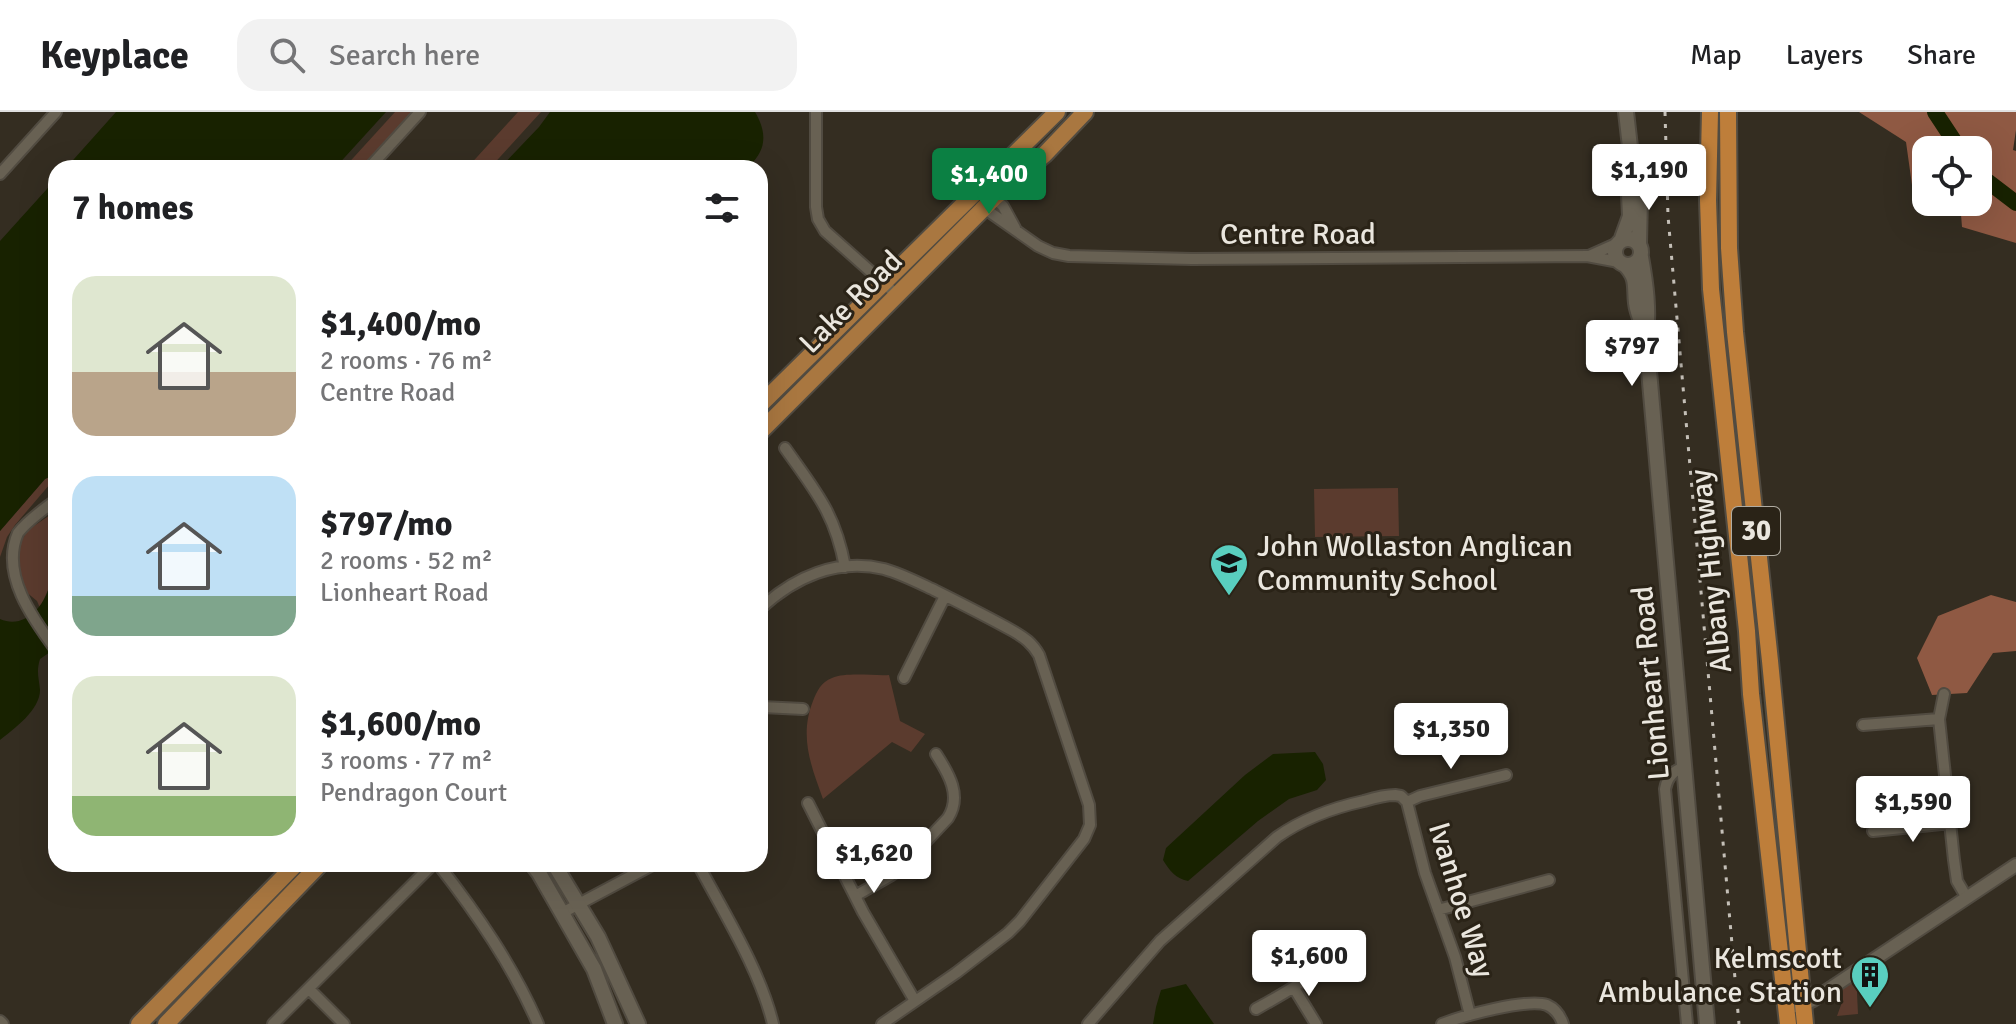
<!DOCTYPE html>
<meta charset="utf-8">
<style>
body{margin:0;font-family:Signika,sans-serif;background:#f2f2f2;color:#202124;height:100vh;display:flex;flex-direction:column;font-size:30px;white-space:nowrap}
*{box-sizing:border-box;margin:0}
p{font-size:26px;color:#757577}
.icon{flex:none;width:44px;height:44px;fill:none;stroke:currentColor;stroke-width:2;stroke-linecap:round;stroke-linejoin:round}
.map{position:relative;flex:1;overflow:hidden}
.sheet{position:absolute;left:48px;top:48px;width:720px;height:712px;display:flex;flex-direction:column;background:#fff;border-radius:24px;box-shadow:0 8px 32px #0002}
.sheet>*{flex:none}
.tools{position:absolute;left:1912px;top:24px;display:grid;gap:16px}
.tools a{display:grid;place-items:center;width:80px;height:80px;border-radius:16px;background:#fff;box-shadow:0 8px 32px #0002;font-size:40px}
.price{position:absolute;translate:-50% -68px;padding:0 18px;border-radius:8px;background:#fff;color:#222;font-size:26px;line-height:52px;filter:drop-shadow(0 2px 4px #0008)}
.price::after{content:'';position:absolute;left:50%;top:48px;width:24px;height:18px;margin-left:-12px;background:inherit;clip-path:polygon(0 0,100% 0,50% 100%)}
.price.active{background:#0b8043;color:#fff}
ul{padding:0;list-style:none}
li{display:flex;align-items:center;gap:24px;height:200px;padding:0 24px}
li span{display:grid;place-items:center;flex:none;width:224px;height:160px;border-radius:24px;color:#555}
li>.icon{margin-inline-start:auto}
span .icon{width:96px;height:96px;fill:#fffc;stroke-width:1}
li b{font-size:34px}
h2{display:flex;justify-content:space-between;align-items:center;height:96px;padding:0 24px;font-size:34px}
header{display:flex;align-items:center;gap:48px;box-sizing:border-box;height:112px;padding:0 40px;background:#fff;border-bottom:2px solid #e0e0e0}
header strong{font-size:38px}
nav{display:flex;gap:44px;margin-inline-start:auto;font-size:28px}
.search{width:560px;height:72px;background:#f2f2f2;display:flex;align-items:center;gap:20px;box-sizing:border-box;padding:0 28px;border-radius:24px;color:#757577;font-size:30px}
.map>svg:first-child{display:block}
.green{fill:#5b3b2e}
.forest{fill:#8f5943}
.water{fill:#182200}
.lines{fill:none;stroke-linecap:round;stroke-linejoin:round}
.river{stroke:#182200;stroke-width:16}
.minor-casing{stroke:#514b41;stroke-width:14}
.tertiary-casing{stroke:#514b41;stroke-width:16}
.secondary-casing{stroke:#514b41;stroke-width:18}
.primary-casing{stroke:#514b41;stroke-width:20}
.trunk-casing{stroke:#514b41;stroke-width:20}
.minor{stroke:#686153;stroke-width:10}
.tertiary{stroke:#686153;stroke-width:12}
.secondary{stroke:#686153;stroke-width:14}
.primary{stroke:#a97740;stroke-width:16}
.trunk{stroke:#be7e3a;stroke-width:16}
.rail{stroke:#c4bfb7;stroke-width:3;stroke-dasharray:4 8;stroke-linecap:butt}
.labels{text-anchor:middle;dominant-baseline:central;stroke-width:6;stroke-linejoin:round;paint-order:stroke}
.shield{fill:#2a2317;stroke:#b0aca2;stroke-width:2}
.shield-label{font-size:28px;font-weight:bold;fill:#eae6de}
.street-label{font-size:30px;fill:#eae6de;stroke:#2a2317}
.poi-label{font-size:30px;fill:#eae6de;stroke:#2a2317;text-anchor:start}
</style>
<header>
<strong>Keyplace</strong>
<div class="search"><svg class="icon" aria-label="search" viewBox="0 0 24 24"><circle cx="10" cy="10" r="6"/><path d="M15 15l6 6"/></svg>Search here</div>
<nav><a>Map</a><a>Layers</a><a>Share</a></nav>
</header>
<div class="map">
<svg width="2016" height="912" viewBox="0 0 2016 912">
<rect width="100%" height="100%" fill="#342d21"/>
<path class="green" d="M 395,0 L 414,0 L 364,56 L 344,56 Z
M 518,0 L 541,0 L 490,56 L 467,56 Z
M 56,362 L 56,365 L 15,413 L 7,425 L 0,445 L 0,419 L 45,367 Z
M 1398,376 L 1399,424 L 1315,425 L 1314,377 Z
M 56,399 L 56,442 L 50,449 L 51,471 L 40,496 L 37,489 L 19,474 L 17,436 L 28,418 Z
M 889,563 L 900,609 L 925,622 L 911,640 L 892,630 L 823,687 C 811,654 799,624 813,589 C 817,579 821,570 832,566 C 846,560 874,564 889,563 Z
M 1856,865 L 1861,869 L 1857,881 L 1858,902 L 1837,904 L 1841,893 L 1840,876 Z"/>
<path class="forest" d="M 1859,0 L 2016,0 L 2016,18 L 2013,38 L 2016,39 L 2016,131 L 1962,115 L 1960,90 L 1978,90 L 1978,38 L 1926,38 L 1926,74 L 1912,73 L 1906,30 Z
M 1991,483 L 2016,490 L 2016,539 L 1993,541 L 1967,581 L 1932,583 L 1917,546 L 1938,504 Z"/>
<path class="water" d="M 116,0 L 386,0 L 335,56 L 66,56 Z
M 550,0 L 755,0 C 767,20 767,38 749,54 L 741,53 L 736,56 L 500,56 L 539,15 Z
M 56,67 L 56,362 L 45,367 L 0,419 L 0,129 Z
M 56,442 L 56,536 L 40,547 C 36,560 39,566 40,578 C 40,598 14,617 0,628 L 0,507 C 24,518 45,494 50,472 C 53,460 48,452 56,442 Z
M 1315,640 L 1323,652 L 1326,668 L 1317,678 L 1289,687 L 1258,709 L 1188,769 C 1175,766 1170,759 1163,748 L 1166,736 L 1245,663 L 1273,642 Z
M 1186,872 L 1214,912 L 1153,912 L 1156,895 L 1161,878 Z"/>
<g class="lines">
<path class="river" d="M 1935,0 L 1960,38
M 1978,62 L 2016,91"/>
<defs>
<path id="minor" d="M 816,0 L 816,95 L 818,107 L 825,119 L 897,183
M 369,56 L 420,0
M 0,62 L 56,0
M 981,75 L 1003,94 L 1015,116
M 981,94 L 1038,134 L 1053,141 L 1069,144 L 1192,147 L 1587,144 L 1619,150
M 1589,144 L 1618,131
M 785,336 C 816,380 835,401 845,455
M 56,388 C 43,398 28,408 18,421 C 0,462 33,507 56,538
M 760,497 C 794,465 837,446 884,457 C 902,462 919,471 936,479 C 962,492 988,505 1013,519 C 1025,526 1032,531 1039,543 L 1089,693 L 1090,713 L 1084,727 L 1020,809 L 1008,821 L 956,861 L 882,912
M 904,566 L 945,484
M 1944,582 L 1939,607 L 1954,748 L 1957,769 L 1967,786
M 760,595 L 803,597
M 1863,613 L 1939,607
M 1685,655 C 1674,658 1667,665 1665,677 L 1687,912
M 1407,690 L 1420,684 L 1506,663
M 808,691 L 863,800 L 915,889
M 1873,719 L 1951,711
M 438,752 C 477,802 513,854 538,912
M 698,752 C 724,801 760,858 773,912
M 855,784 L 890,764 L 901,756 L 948,706 C 962,684 949,662 936,642
M 1438,798 L 1549,768
M 562,801 L 654,752
M 1294,876 L 1316,912
M 309,877 L 344,912
M 1256,897 C 1285,881 1313,865 1337,842
M 0,909 L 3,912
M 273,912 L 433,752
M 1088,912 L 1160,829 L 1277,725 C 1304,706 1332,696 1364,689 C 1374,686 1384,683 1395,683 L 1401,684 L 1407,690 L 1425,761 L 1455,845 L 1470,903
M 1442,912 C 1462,904 1527,886 1547,893 C 1556,897 1560,903 1563,912"/>
<path id="tertiary" d="M 1787,895 L 1803,893 L 1813,888 L 2016,753"/>
<path id="secondary" d="M 1626,0 L 1633,61 L 1640,85 L 1639,131
M1615 140a13 13 0 1 1 26 0a13 13 0 1 1-26 0Z
M 1621,129 L 1630,104 L 1629,82 L 1632,65
M 1641,145 C 1646,173 1649,197 1646,225 L 1707,912
M 1625,153 C 1638,167 1634,173 1636,191 C 1637,200 1641,209 1644,217
M 532,752 L 539,761 L 594,857 L 615,912
M 554,752 L 598,825 L 638,912"/>
<path id="primary" d="M 760,293 L 1057,0
M 760,320 L 994,86 L 1044,43 L 1085,0
M 139,912 L 296,752
M 166,912 L 320,752"/>
<path id="trunk" d="M 1710,0 L 1708,88 L 1711,177 L 1747,519 L 1751,582 L 1788,912
M 1728,0 L 1729,136 L 1735,220 L 1770,549 L 1805,912"/>
</defs>
<use href="#minor" class="minor-casing"/>
<use href="#tertiary" class="tertiary-casing"/>
<use href="#secondary" class="secondary-casing"/>
<use href="#primary" class="primary-casing"/>
<use href="#trunk" class="trunk-casing"/>
<use href="#minor" class="minor"/>
<use href="#tertiary" class="tertiary"/>
<use href="#secondary" class="secondary"/>
<use href="#primary" class="primary"/>
<use href="#trunk" class="trunk"/>
<path class="rail" d="M 1665,0 L 1668,104 L 1739,912"/>
</g>
<defs>
<symbol id="school-pin" viewBox="-11 -11 22 30"><path d="M0 17L-7.5 6A9.5 9.5 0 1 1 7.5 6Z" fill="#59cebf" stroke="#2a2317"/><path d="M0-5L7-2L0 1L-7-2ZM-4 1L0 2.5L4 1V4Q0 6-4 4Z" fill="#111"/></symbol>
<symbol id="building-pin" viewBox="-11 -11 22 30"><path d="M0 17L-7.5 6A9.5 9.5 0 1 1 7.5 6Z" fill="#59cebf" stroke="#2a2317"/><path d="M-4-6H4V6H1V3H-1V6H-4ZM-2.5-4.3h1.7v1.8h-1.7ZM.8-4.3h1.7v1.8H.8ZM-2.5-1h1.7V.8h-1.7ZM.8-1h1.7V.8H.8Z" fill="#111"/></symbol>
</defs>
<g fill-rule="evenodd">
<use href="#school-pin" x="1207" y="429" width="44" height="60"/>
<use href="#building-pin" x="1848" y="841" width="44" height="60"/>
</g>
<g class="labels">
<rect class="shield" x="1732" y="395" width="48" height="48" rx="6"/>
<g class="shield-label">
<text x="1756" y="419">30</text>
</g>
<g class="street-label">
<text x="1298" y="122">Centre Road</text>
<text transform="translate(851 190) rotate(-45)">Lake Road</text>
<text transform="translate(1711 459) rotate(-96)">Albany Highway</text>
<text transform="translate(1651 571) rotate(-95)">Lionheart Road</text>
<text transform="translate(1461 788) rotate(73)">Ivanhoe Way</text>
</g>
<g class="poi-label">
<text x="1257" y="434">John Wollaston Anglican<tspan x="1257" dy="34">Community School</tspan></text>
<text x="1842" y="846" text-anchor="end">Kelmscott<tspan x="1842" dy="34">Ambulance Station</tspan></text>
</g>
</g>
</svg>
<div class="tools">
<a><svg class="icon" aria-label="locate" viewBox="0 0 24 24"><circle cx="12" cy="12" r="6"/><path d="M12 2v4M12 18v4M2 12h4M18 12h4"/></svg></a>
</div>
<b class="price" style="left:1649px;top:100px">$1,190</b>
<b class="price active" style="left:989px;top:104px">$1,400</b>
<b class="price" style="left:1632px;top:276px">$797</b>
<b class="price" style="left:1451px;top:659px">$1,350</b>
<b class="price" style="left:1913px;top:732px">$1,590</b>
<b class="price" style="left:874px;top:783px">$1,620</b>
<b class="price" style="left:1309px;top:886px">$1,600</b>
<section class="sheet">
<h2>7 homes<svg class="icon" aria-label="filters" viewBox="0 0 24 24"><path d="M4 7h16M4 17h16"/><circle cx="9" cy="7" r="2"/><circle cx="15" cy="17" r="2"/></svg></h2>
<ul>
<li><span style="background:linear-gradient(#dfe7d0 60%,#b9a48a 0)"><svg class="icon" aria-label="home" viewBox="0 0 24 24"><path d="M3 11l9-7 9 7M6 9v11h12V9"/></svg></span><div><b>$1,400/mo</b><p>2 rooms · 76 m²</p><p>Centre Road</p></div></li>
<li><span style="background:linear-gradient(#bfe0f5 75%,#7fa58c 0)"><svg class="icon" aria-label="home" viewBox="0 0 24 24"><path d="M3 11l9-7 9 7M6 9v11h12V9"/></svg></span><div><b>$797/mo</b><p>2 rooms · 52 m²</p><p>Lionheart Road</p></div></li>
<li><span style="background:linear-gradient(#dfe7d0 75%,#8fb573 0)"><svg class="icon" aria-label="home" viewBox="0 0 24 24"><path d="M3 11l9-7 9 7M6 9v11h12V9"/></svg></span><div><b>$1,600/mo</b><p>3 rooms · 77 m²</p><p>Pendragon Court</p></div></li>
</ul>
</section>
</div>
